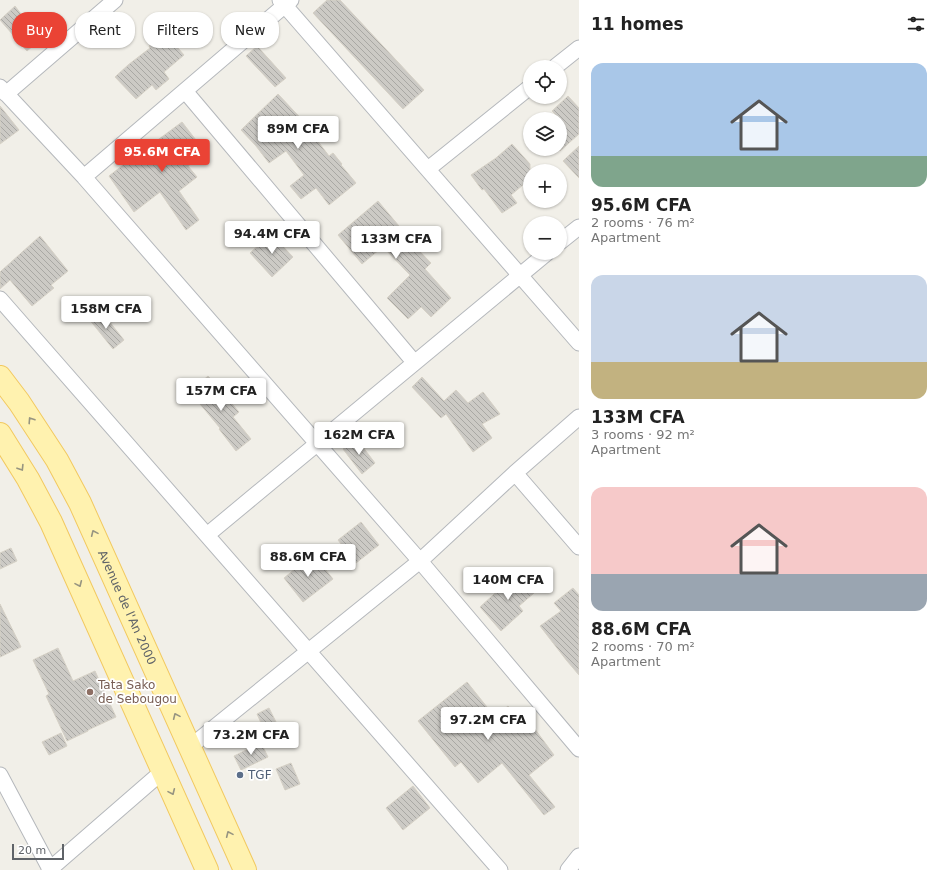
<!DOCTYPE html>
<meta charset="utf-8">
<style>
body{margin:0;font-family:"DejaVu Sans",sans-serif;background:#f2f2f2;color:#222;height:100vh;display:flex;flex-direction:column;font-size:15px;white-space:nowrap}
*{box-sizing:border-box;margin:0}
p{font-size:13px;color:#767676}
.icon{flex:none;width:22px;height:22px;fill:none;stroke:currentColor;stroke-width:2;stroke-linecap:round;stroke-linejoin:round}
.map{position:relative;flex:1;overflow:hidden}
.details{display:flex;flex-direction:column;background:#fff;width:360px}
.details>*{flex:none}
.banner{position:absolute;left:12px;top:12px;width:380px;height:36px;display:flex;gap:8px}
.tools{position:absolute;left:523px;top:60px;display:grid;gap:8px}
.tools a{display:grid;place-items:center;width:44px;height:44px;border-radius:50%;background:#fff;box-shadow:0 1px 3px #0004;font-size:20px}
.scale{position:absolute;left:12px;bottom:10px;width:52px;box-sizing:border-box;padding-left:4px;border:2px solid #5f6368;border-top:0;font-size:11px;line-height:14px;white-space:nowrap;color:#5f6368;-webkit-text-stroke:3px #fff;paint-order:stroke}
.price{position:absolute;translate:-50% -34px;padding:0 9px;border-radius:4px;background:#fff;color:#222;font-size:13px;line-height:26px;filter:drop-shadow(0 1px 2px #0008)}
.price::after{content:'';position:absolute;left:50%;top:24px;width:12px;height:9px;margin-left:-6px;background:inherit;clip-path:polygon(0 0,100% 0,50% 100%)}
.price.selected{background:#ea4335;color:#fff}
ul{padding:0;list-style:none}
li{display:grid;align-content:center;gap:8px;height:212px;padding:0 12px}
li span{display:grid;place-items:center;height:124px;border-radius:12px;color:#555}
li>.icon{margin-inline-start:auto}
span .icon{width:72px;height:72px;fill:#fffc;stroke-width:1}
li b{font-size:17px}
h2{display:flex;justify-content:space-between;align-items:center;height:48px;padding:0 12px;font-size:17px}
.tag{padding:0 14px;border-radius:16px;background:#fff;box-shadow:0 1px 3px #0004;font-size:14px;line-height:36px}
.tag.selected{background:#ea4335;color:#fff}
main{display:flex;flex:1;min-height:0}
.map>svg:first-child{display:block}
.building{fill:url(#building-back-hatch);stroke:#d6d1c6}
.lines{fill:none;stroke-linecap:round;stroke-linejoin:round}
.minor-casing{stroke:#b5b8bc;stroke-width:17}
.primary-casing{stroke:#f2c960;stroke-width:24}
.minor{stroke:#fff;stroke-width:15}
.primary{stroke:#fff2af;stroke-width:22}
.oneway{stroke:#979581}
.education-dot{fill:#8d6e63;stroke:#fff;stroke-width:1.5}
.service-dot{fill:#5c6f8a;stroke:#fff;stroke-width:1.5}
.labels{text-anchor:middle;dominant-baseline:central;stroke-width:3.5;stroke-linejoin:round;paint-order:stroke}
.street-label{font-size:12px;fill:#5f6368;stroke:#fff}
.education-label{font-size:12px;fill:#785e54;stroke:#fff;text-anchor:start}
.service-label{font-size:12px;fill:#4e5e75;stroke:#fff;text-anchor:start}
</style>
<main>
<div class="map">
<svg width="579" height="870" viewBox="0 0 579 870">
<defs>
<pattern id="building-back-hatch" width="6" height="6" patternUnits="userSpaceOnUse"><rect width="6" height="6" fill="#cccac5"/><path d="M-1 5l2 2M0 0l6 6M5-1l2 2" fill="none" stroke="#a9a8a4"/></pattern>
</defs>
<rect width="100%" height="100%" fill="#f1efe8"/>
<path class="building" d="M 327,0 L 340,0 L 424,90 L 403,109 L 313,13 Z
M 15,6 L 24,18 L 26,16 L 43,37 L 27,51 L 0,20 Z
M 165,33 L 184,55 L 164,72 L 169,79 L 156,90 L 152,85 L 136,99 L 115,77 L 128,65 L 150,48 L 149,46 Z
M 257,46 L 286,78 L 275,87 L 246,56 Z
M 278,94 L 308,126 L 307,127 L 329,156 L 333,153 L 342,164 L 341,165 L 356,183 L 329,205 L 316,188 L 301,199 L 290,186 L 304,175 L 286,151 L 269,163 L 256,146 L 241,130 Z
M 568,96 L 579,108 L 579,134 L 560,151 L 560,119 L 552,111 Z
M 0,106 L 19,130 L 0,144 Z
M 182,122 L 206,153 L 188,166 L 197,177 L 179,191 L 199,220 L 186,230 L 160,192 L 134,212 L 109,176 L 132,158 L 132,159 Z
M 512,144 L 530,164 L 530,179 L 511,195 L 517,203 L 502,213 L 484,189 L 482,190 L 471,175 L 496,158 Z
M 579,146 L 579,178 L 563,161 Z
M 378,201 L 404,232 L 402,233 L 431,263 L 425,269 L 451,298 L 431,317 L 421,307 L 408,319 L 387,298 L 410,275 L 384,248 L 381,251 L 380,249 L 362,264 L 338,235 Z
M 271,234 L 293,257 L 272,277 L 250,253 Z
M 40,236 L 68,271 L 51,285 L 54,288 L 32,306 L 10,280 L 0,289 L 0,272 Z
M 100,310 L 124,340 L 113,349 L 89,319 Z
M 208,376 L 239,412 L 233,417 L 251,439 L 236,451 L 219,429 L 220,428 L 190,392 Z
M 422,377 L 444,401 L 456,390 L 468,403 L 483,392 L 500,414 L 482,424 L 492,438 L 473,452 L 446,414 L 441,418 L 412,387 Z
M 356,438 L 375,463 L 362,474 L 343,449 Z
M 361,522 L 379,545 L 356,563 L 338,540 Z
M 11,548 L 17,561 L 0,569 L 0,553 Z
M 313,554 L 333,579 L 303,602 L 284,578 Z
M 514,569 L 534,593 L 519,606 L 523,611 L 501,631 L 480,607 L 505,584 L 502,580 Z
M 573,588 L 579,595 L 579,675 L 567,661 L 540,626 L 561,611 L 554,603 Z
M 0,604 L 21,647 L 0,657 Z
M 58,648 L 73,681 L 95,671 L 116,717 L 88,730 L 88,731 L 67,741 L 46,696 L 49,694 L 33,660 Z
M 467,682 L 495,717 L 508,706 L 524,725 L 529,721 L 554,755 L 529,775 L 555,807 L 544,815 L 502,763 L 478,783 L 461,762 L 455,767 L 418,721 Z
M 269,708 L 280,730 L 267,736 L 257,714 Z
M 61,733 L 67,746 L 49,755 L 42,742 Z
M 261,743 L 268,757 L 241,770 L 234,756 Z
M 291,763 L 300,784 L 285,790 L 276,769 Z
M 413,786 L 430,808 L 403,830 L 386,808 Z"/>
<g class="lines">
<defs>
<path id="minor" d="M 280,0 L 579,343
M 555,67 L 579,48
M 0,87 L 84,177 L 420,561 L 579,749
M 185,91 L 414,362
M 6,94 L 115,0
M 428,169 L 530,87
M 84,177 L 291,0
M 560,242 L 579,227
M 0,299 L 500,870
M 515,473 L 579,547
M 207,535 L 547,253
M 190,747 L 420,561 L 515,473 L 579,417
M 0,775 L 50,869
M 49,870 L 163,771
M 568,870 L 579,856"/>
<g id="primary">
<path id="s1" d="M 0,377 L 19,402 L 57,460 L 80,503 L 245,870"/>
<path d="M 0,434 L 28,479 L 51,522 L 207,870"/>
</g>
</defs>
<use href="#minor" class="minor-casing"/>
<use href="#primary" class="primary-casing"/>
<use href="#minor" class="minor"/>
<use href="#primary" class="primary"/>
</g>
<defs><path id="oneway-chevron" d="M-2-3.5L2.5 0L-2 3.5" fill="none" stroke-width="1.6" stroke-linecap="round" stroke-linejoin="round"/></defs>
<g class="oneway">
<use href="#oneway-chevron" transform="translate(31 420) rotate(-123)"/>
<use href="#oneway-chevron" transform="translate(21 468) rotate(58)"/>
<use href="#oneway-chevron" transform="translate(94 533) rotate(-114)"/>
<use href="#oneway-chevron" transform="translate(79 584) rotate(66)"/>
<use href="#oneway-chevron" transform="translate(176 716) rotate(-114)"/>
<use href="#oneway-chevron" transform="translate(172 792) rotate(66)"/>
<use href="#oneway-chevron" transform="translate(229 834) rotate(-114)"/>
</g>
<circle class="education-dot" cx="90" cy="692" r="4"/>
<circle class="service-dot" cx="240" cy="775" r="4"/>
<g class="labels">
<g class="street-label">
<text stroke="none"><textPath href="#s1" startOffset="264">Avenue de l'An 2000</textPath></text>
</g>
<g class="education-label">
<text x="98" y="685">Tata Sako<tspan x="98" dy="14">de Sebougou</tspan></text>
</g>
<g class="service-label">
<text x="248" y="775">TGF</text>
</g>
</g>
</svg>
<div class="tools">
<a><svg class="icon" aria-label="locate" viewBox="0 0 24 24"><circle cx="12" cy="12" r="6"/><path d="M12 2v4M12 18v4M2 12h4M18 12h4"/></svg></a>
<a><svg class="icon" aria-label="layers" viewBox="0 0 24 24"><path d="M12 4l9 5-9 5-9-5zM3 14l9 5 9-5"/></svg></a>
<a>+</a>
<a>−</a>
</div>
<div class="scale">20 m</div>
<b class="price" style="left:298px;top:150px">89M CFA</b>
<b class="price selected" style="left:162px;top:173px">95.6M CFA</b>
<b class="price" style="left:272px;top:255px">94.4M CFA</b>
<b class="price" style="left:396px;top:260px">133M CFA</b>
<b class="price" style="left:106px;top:330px">158M CFA</b>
<b class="price" style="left:221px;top:412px">157M CFA</b>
<b class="price" style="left:359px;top:456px">162M CFA</b>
<b class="price" style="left:308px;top:578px">88.6M CFA</b>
<b class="price" style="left:508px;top:601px">140M CFA</b>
<b class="price" style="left:488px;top:741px">97.2M CFA</b>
<b class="price" style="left:251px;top:756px">73.2M CFA</b>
<div class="banner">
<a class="tag selected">Buy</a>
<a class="tag">Rent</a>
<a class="tag">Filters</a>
<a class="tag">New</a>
</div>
</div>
<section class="details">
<h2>11 homes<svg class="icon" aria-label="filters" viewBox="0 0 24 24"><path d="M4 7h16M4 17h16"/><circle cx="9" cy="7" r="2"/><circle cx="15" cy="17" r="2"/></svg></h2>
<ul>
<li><span style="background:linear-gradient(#a9c7e8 75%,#7fa58c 0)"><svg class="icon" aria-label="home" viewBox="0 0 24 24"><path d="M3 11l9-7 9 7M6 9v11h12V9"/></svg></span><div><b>95.6M CFA</b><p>2 rooms · 76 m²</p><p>Apartment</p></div></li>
<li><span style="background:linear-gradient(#c9d6e8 70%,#c2b280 0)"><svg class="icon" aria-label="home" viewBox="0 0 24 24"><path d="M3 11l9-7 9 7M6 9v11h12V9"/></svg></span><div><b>133M CFA</b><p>3 rooms · 92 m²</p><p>Apartment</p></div></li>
<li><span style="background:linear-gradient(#f6c9c9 70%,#9aa5b1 0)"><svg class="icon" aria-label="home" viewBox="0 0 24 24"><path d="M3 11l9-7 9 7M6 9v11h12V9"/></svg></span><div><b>88.6M CFA</b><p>2 rooms · 70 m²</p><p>Apartment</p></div></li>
</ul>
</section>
</main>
